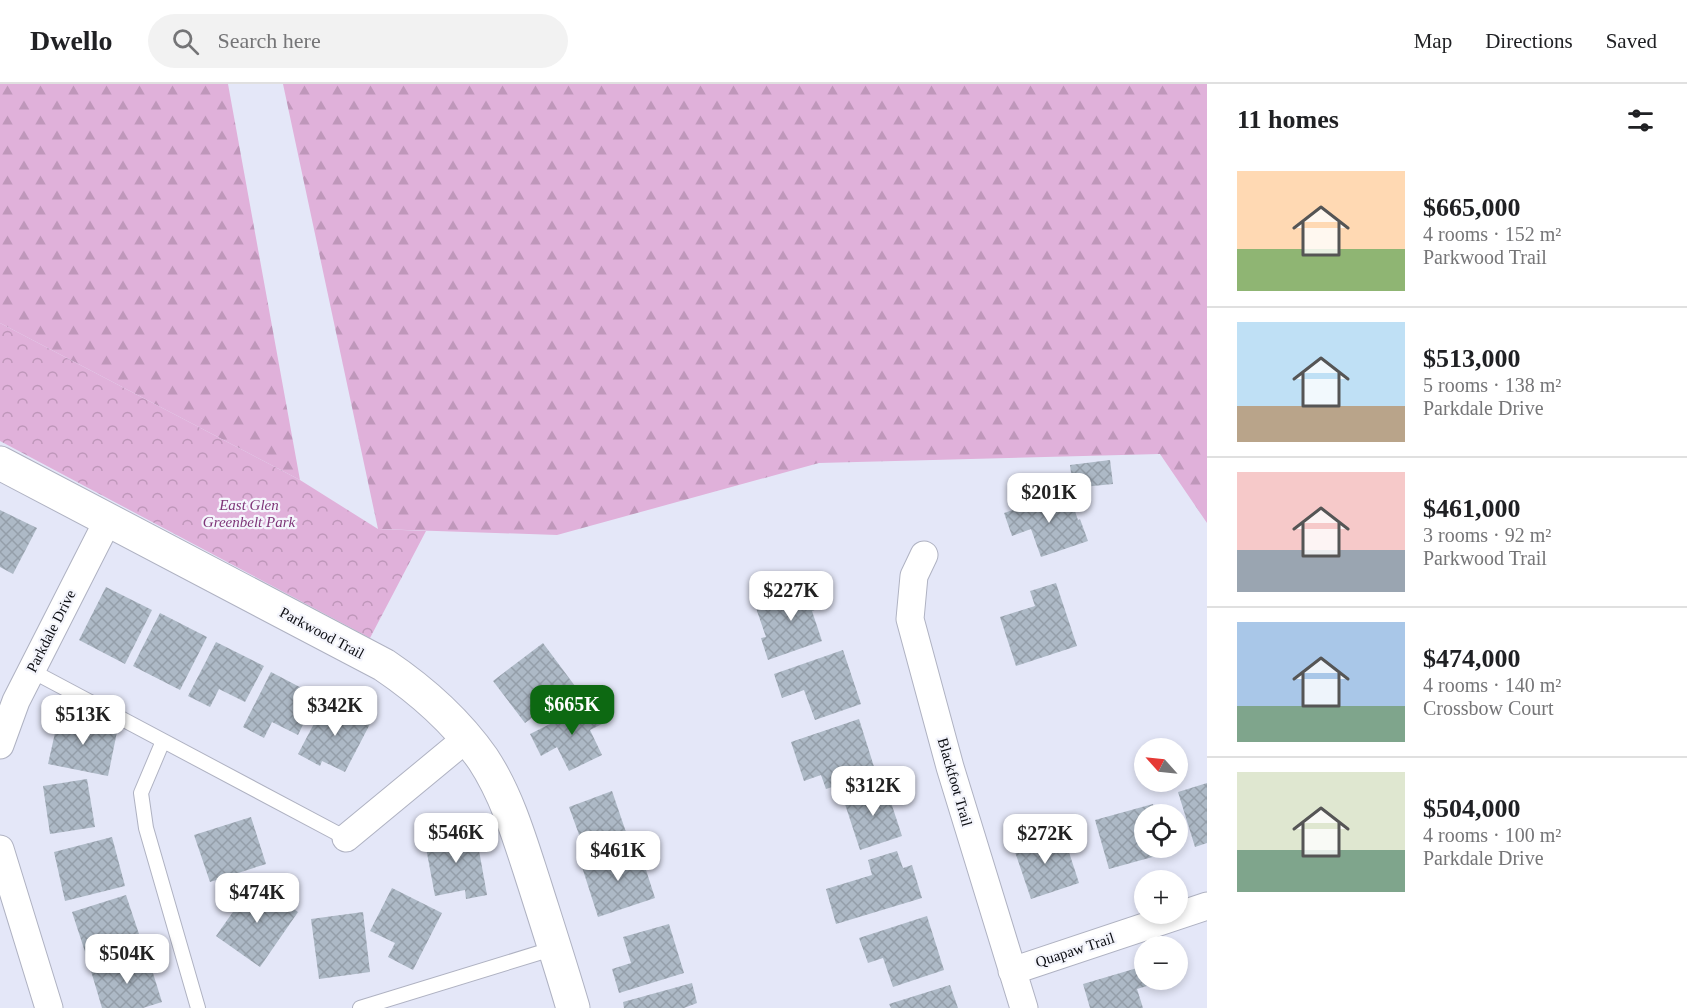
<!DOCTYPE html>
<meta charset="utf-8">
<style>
body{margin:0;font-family:"Times New Roman",serif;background:#f2f2f2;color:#202124;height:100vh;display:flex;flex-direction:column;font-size:22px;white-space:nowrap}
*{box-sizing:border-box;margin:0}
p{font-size:20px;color:#757577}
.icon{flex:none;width:33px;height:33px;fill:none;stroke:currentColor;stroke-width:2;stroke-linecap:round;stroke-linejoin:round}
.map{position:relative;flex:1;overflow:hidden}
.side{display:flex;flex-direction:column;background:#fff;width:480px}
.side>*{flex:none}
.needle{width:39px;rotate:297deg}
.tools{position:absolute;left:1134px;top:654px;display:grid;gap:12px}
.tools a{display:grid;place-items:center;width:54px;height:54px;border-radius:50%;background:#fff;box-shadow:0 3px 9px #0003;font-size:30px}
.price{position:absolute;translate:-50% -51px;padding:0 14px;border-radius:12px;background:#fff;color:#222;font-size:20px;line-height:39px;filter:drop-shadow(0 2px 3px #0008)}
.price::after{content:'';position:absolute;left:50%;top:36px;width:18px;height:14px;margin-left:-9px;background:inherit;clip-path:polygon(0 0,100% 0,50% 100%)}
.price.active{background:#0d6912;color:#fff}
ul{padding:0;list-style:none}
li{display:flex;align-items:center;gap:18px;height:150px;padding:0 30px}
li+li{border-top:2px solid #e0e0e0}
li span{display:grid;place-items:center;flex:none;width:168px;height:120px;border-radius:0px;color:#555}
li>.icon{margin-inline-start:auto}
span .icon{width:72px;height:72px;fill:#fffc;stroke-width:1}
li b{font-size:26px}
h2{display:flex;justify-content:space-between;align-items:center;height:72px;padding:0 30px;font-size:26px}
header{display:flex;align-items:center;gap:36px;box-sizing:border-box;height:84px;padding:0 30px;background:#fff;border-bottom:2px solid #e0e0e0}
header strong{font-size:28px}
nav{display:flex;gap:33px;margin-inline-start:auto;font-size:21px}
.search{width:420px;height:54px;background:#f2f2f2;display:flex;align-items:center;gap:15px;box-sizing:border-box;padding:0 21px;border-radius:33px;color:#757577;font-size:22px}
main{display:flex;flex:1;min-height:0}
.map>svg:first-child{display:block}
.forest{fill:url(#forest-firs)}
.park{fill:url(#park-crowns)}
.building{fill:url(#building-cross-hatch)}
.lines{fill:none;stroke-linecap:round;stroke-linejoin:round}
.lane-casing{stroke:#afb2c2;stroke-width:16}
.street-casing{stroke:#afb2c2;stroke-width:29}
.secondary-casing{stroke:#afb2c2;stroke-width:35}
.lane{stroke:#fff;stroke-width:14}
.street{stroke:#fff;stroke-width:27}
.secondary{stroke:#fff;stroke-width:33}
.labels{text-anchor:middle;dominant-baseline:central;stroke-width:4.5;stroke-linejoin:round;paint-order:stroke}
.park-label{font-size:15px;font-style:italic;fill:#7e3578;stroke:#f4f5fc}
.street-label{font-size:15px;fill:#0c0d12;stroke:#f4f5fc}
</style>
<header>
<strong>Dwello</strong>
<div class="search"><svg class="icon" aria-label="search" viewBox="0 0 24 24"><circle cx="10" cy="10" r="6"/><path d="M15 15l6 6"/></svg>Search here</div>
<nav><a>Map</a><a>Directions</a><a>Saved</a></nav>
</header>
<main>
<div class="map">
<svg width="1207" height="924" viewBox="0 0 1207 924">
<defs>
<pattern id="forest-firs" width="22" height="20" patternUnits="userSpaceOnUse" patternTransform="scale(1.5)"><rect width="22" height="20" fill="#e0b1da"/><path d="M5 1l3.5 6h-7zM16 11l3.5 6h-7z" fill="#bf97ba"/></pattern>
<pattern id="park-crowns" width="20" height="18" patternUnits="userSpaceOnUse" patternTransform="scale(1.5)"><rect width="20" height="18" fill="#e0b1da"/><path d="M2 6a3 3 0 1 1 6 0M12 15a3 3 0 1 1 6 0" fill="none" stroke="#bf97ba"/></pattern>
<pattern id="building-cross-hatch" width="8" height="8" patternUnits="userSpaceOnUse" patternTransform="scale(1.5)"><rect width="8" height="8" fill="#adb9c6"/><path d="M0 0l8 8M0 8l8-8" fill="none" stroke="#949ea9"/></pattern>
</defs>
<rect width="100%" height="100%" fill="#e4e7f8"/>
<path class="forest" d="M 0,0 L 228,0 L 300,396 L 0,239 Z
M 283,0 L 1207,0 L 1207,439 L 1160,370 L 819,379 L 557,451 L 378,445 Z"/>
<path class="park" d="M 0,239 L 300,396 L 378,445 L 426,447 L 370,554 L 0,357 Z"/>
<path class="building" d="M 1110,376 L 1113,400 L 1073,404 L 1070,381 Z
M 1068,407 L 1078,436 L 1080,435 L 1088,457 L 1041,473 L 1031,445 L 1012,452 L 1004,429 Z
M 0,426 L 37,444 L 13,490 L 0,483 Z
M 1056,499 L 1077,562 L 1016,582 L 1000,533 L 1035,522 L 1030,507 Z
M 821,501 L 828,521 L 812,527 L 822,557 L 768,576 L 761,554 L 766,553 L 756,524 Z
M 106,503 L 152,526 L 125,580 L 79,556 Z
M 160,529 L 207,553 L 180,606 L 133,582 Z
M 216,558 L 264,582 L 245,618 L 219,605 L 210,623 L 188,612 Z
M 543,559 L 575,602 L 525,639 L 493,597 Z
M 843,566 L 861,620 L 815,636 L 804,606 L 782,614 L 774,590 Z
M 271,588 L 317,612 L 298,651 L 272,638 L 264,654 L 243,643 Z
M 327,615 L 371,638 L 345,688 L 322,677 L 320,682 L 298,670 Z
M 596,617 L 606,638 L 590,646 L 602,671 L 569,687 L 557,663 L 541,672 L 530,650 Z
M 59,631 L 118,643 L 108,692 L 48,680 Z
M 859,635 L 876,689 L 826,705 L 821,691 L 804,697 L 791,658 Z
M 87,695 L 95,743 L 50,750 L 43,702 Z
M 1207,699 L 1207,759 L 1195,763 L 1178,708 Z
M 885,700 L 902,752 L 860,766 L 843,714 Z
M 612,707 L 627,751 L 585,767 L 569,723 Z
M 1153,720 L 1156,730 L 1144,730 L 1144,764 L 1166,764 L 1167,769 L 1109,785 L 1095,736 Z
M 251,733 L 266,780 L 210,798 L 194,751 Z
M 475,744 L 487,811 L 466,815 L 465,806 L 435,812 L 424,753 Z
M 1046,747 L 1051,764 L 1066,759 L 1079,799 L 1031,815 L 1012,759 Z
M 112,753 L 125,802 L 65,817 L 54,768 Z
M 639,764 L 655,814 L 598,833 L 582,783 Z
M 897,767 L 903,784 L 912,781 L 922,814 L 836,840 L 826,805 L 872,791 L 868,776 Z
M 254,798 L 298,828 L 260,883 L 216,852 Z
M 392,804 L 442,829 L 413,886 L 388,873 L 395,859 L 370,847 Z
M 126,811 L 142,859 L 88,877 L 72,828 Z
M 363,828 L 370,888 L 319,895 L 311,835 Z
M 927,832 L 944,886 L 893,903 L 883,874 L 868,879 L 859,854 Z
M 669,840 L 684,889 L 619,909 L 612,885 L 631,879 L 623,853 Z
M 147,870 L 162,918 L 143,924 L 102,924 L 91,887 Z
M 1178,873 L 1184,891 L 1178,893 Z
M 1144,882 L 1144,896 L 1167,896 L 1137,905 L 1143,924 L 1090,924 L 1083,900 Z
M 692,899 L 697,919 L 684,924 L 624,924 L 623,918 Z
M 950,901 L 958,924 L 891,924 L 889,920 Z"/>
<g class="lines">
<defs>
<path id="lane" d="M 32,587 L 346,754
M 163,657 L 141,709 L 146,744 L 198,924
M 360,924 L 555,864"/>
<path id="street" d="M 924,471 L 914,492 L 910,535 L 950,683 L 1024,924
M 0,661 L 16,617 L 108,436
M 346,754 L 467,654
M 0,765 L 49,924
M 1012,887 L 1207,822"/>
<path id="secondary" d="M 0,379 L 384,581 C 421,606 457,638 483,675 C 508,713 521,759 535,802 C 548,843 561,883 573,924"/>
</defs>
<use href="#lane" class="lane-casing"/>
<use href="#street" class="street-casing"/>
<use href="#secondary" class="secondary-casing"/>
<use href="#lane" class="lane"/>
<use href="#street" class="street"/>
<use href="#secondary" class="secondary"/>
</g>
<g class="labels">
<g class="park-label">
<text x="249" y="421">East Glen<tspan x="249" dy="17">Greenbelt Park</tspan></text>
</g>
<g class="street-label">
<text transform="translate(51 547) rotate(-63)">Parkdale Drive</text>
<text transform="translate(322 549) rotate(28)">Parkwood Trail</text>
<text transform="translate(955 698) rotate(74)">Blackfoot Trail</text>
<text transform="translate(1075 866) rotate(-18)">Quapaw Trail</text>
</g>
</g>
</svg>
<div class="tools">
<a><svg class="needle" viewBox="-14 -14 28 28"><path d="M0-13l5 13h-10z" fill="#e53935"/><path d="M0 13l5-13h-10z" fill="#757577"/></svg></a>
<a><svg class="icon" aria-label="locate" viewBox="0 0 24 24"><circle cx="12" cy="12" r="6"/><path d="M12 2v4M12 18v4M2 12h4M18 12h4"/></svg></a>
<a>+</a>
<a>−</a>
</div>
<b class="price" style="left:1049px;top:440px">$201K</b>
<b class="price" style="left:791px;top:538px">$227K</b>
<b class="price active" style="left:572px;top:652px">$665K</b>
<b class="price" style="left:335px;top:653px">$342K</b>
<b class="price" style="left:83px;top:662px">$513K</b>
<b class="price" style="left:873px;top:733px">$312K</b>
<b class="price" style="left:456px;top:780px">$546K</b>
<b class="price" style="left:1045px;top:781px">$272K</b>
<b class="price" style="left:618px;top:798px">$461K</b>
<b class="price" style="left:257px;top:840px">$474K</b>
<b class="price" style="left:127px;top:901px">$504K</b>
</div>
<section class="side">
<h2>11 homes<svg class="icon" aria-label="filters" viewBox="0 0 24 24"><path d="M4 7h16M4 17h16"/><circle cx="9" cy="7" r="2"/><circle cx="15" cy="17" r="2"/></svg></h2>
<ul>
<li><span style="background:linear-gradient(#ffd9b3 65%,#8fb573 0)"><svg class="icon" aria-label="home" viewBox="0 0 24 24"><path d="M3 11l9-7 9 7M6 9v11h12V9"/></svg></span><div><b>$665,000</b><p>4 rooms · 152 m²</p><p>Parkwood Trail</p></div></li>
<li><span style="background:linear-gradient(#bfe0f5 70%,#b9a48a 0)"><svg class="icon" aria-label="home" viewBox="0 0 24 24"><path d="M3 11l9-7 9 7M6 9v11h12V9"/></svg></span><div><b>$513,000</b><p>5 rooms · 138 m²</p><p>Parkdale Drive</p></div></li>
<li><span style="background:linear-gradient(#f6c9c9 65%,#9aa5b1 0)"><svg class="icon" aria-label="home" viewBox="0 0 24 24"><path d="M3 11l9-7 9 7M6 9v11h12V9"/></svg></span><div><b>$461,000</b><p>3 rooms · 92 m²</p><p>Parkwood Trail</p></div></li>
<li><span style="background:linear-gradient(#a9c7e8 70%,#7fa58c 0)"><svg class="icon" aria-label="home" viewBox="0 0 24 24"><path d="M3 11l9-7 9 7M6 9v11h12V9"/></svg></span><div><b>$474,000</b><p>4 rooms · 140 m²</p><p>Crossbow Court</p></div></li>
<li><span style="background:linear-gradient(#dfe7d0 65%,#7fa58c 0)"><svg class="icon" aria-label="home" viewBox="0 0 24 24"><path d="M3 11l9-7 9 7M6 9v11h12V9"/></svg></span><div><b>$504,000</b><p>4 rooms · 100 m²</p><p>Parkdale Drive</p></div></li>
</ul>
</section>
</main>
